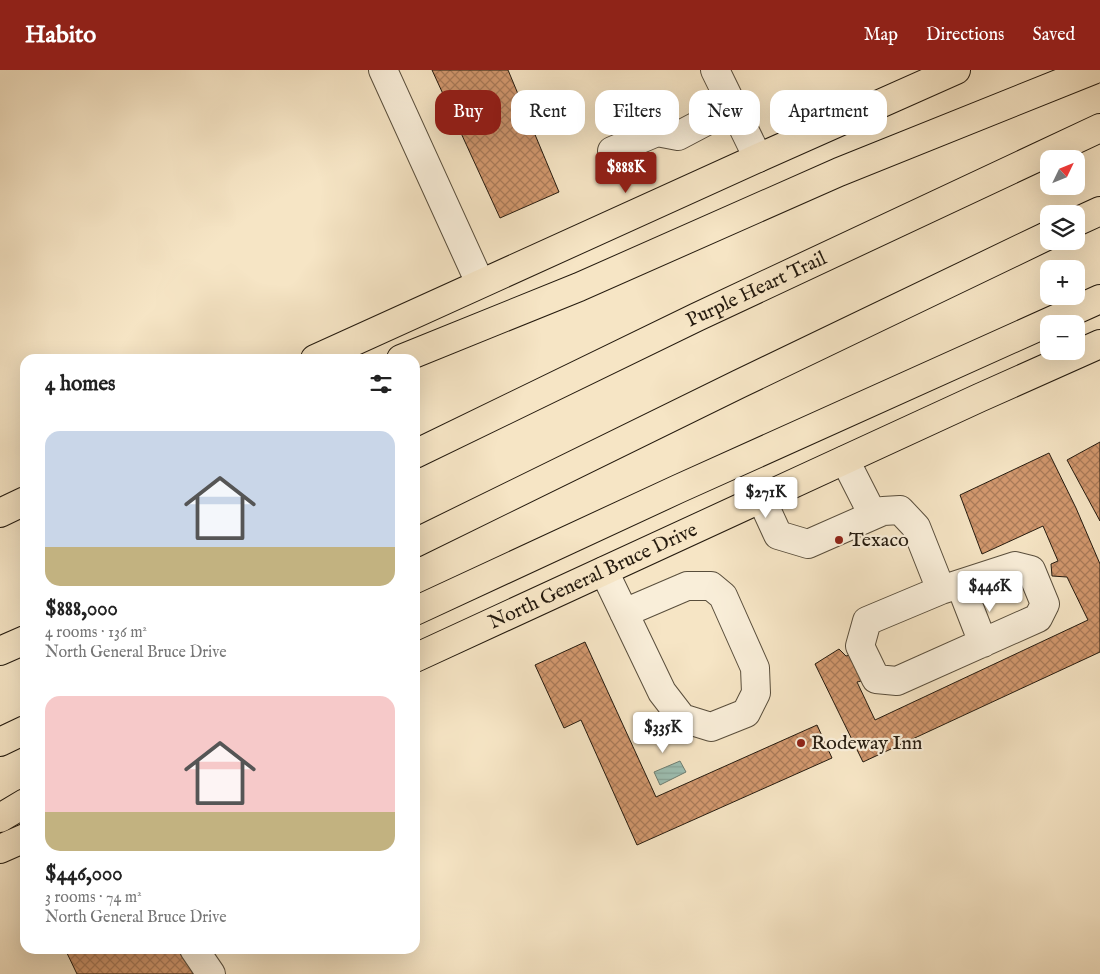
<!DOCTYPE html>
<meta charset="utf-8">
<style>
body{margin:0;font-family:"IM FELL English",serif;background:#f6f6f6;color:#222;height:100vh;display:flex;flex-direction:column;font-size:19px;white-space:nowrap}
*{box-sizing:border-box;margin:0}
p{font-size:16px;color:#767676}
.icon{flex:none;width:28px;height:28px;fill:none;stroke:currentColor;stroke-width:2;stroke-linecap:round;stroke-linejoin:round}
.map{position:relative;flex:1;overflow:hidden}
.panel{position:absolute;left:20px;top:284px;width:400px;height:600px;display:flex;flex-direction:column;background:#fff;border-radius:15px;box-shadow:0 5px 20px #0002}
.panel>*{flex:none}
.hud{position:absolute;left:435px;top:20px;width:475px;height:45px;display:flex;gap:10px}
.needle{width:32px;rotate:47deg}
.controls{position:absolute;left:1040px;top:80px;display:grid;gap:10px}
.controls a{display:grid;place-items:center;width:45px;height:45px;border-radius:10px;background:#fff;box-shadow:0 5px 20px #0002;font-size:25px}
.price{position:absolute;translate:-50% -42px;padding:0 11px;border-radius:5px;background:#fff;color:#222;font-size:16px;line-height:32px;filter:drop-shadow(0 1px 2px #0008)}
.price::after{content:'';position:absolute;left:50%;top:30px;width:15px;height:11px;margin-left:-8px;background:inherit;clip-path:polygon(0 0,100% 0,50% 100%)}
.price.selected{background:#8f2418;color:#fff}
ul{padding:0;list-style:none}
li{display:grid;align-content:center;gap:10px;height:265px;padding:0 25px}
li span{display:grid;place-items:center;height:155px;border-radius:15px;color:#555}
li>.icon{margin-inline-start:auto}
span .icon{width:90px;height:90px;fill:#fffc;stroke-width:1}
li b{font-size:21px}
h2{display:flex;justify-content:space-between;align-items:center;height:60px;padding:0 25px;font-size:21px}
.pill{padding:0 18px;border-radius:15px;background:#fff;box-shadow:0 5px 20px #0002;font-size:18px;line-height:45px}
.pill.selected{background:#8f2418;color:#fff}
header{display:flex;align-items:center;gap:30px;box-sizing:border-box;height:70px;padding:0 25px;background:#8f2418;color:#fff}
header strong{font-size:24px}
nav{display:flex;gap:28px;margin-inline-start:auto;font-size:18px}
.map>svg:first-child{display:block}
.water{fill:url(#water-rules);stroke:#6d7d71}
.building{fill:url(#building-cross-hatch);stroke:#251b0f}
.lines{fill:none;stroke-linecap:round;stroke-linejoin:round}
.minor-casing{stroke:#594e3c;stroke-width:30}
.major-casing{stroke:#251b0f;stroke-width:30}
.highway-casing{stroke:#251b0f;stroke-width:30}
.minor{stroke:#f9eed9;stroke-width:28}
.major{stroke:#f6e5c5;stroke-width:28}
.highway{stroke:#f6e5c5;stroke-width:28}
.poi-dot{fill:#8f2418;stroke:#f9eed9;stroke-width:2}
.labels{text-anchor:middle;dominant-baseline:central;stroke-width:4.5;stroke-linejoin:round;paint-order:stroke}
.street-label{font-size:20px;fill:#251b0f;stroke:#f9eed9}
.poi-label{font-size:20px;fill:#251b0f;stroke:#f9eed9;text-anchor:start}
</style>
<header>
<strong>Habito</strong>
<nav><a>Map</a><a>Directions</a><a>Saved</a></nav>
</header>
<div class="map">
<svg width="1100" height="904" viewBox="0 0 1100 904">
<defs>
<pattern id="water-rules" width="6" height="5" patternUnits="userSpaceOnUse" patternTransform="scale(1.25)"><rect width="6" height="5" fill="#9dbfb2"/><path d="M0 2.5h6" fill="none" stroke="#87a498"/></pattern>
<pattern id="building-cross-hatch" width="8" height="8" patternUnits="userSpaceOnUse" patternTransform="scale(1.25)"><rect width="8" height="8" fill="#d2986e"/><path d="M0 0l8 8M0 8l8-8" fill="none" stroke="#aa7b59"/></pattern>
</defs>
<rect width="100%" height="100%" fill="#f6e5c5"/>
<filter id="stains"><feTurbulence type="fractalNoise" baseFrequency=".004" numOctaves="4"/><feColorMatrix values="0 0 0 0 .2 0 0 0 0 .09 0 0 0 0 .02 0 0 0 .5 -.17"/></filter>
<radialGradient id="worn" r=".72"><stop offset=".6" stop-color="#630" stop-opacity="0"/><stop offset="1" stop-color="#630" stop-opacity=".3"/></radialGradient>
<path class="water" d="M 680,691 L 686,702 L 660,715 L 654,702 Z"/>
<path class="building" d="M 432,0 L 508,0 L 559,122 L 500,148 Z
M 1100,372 L 1100,451 L 1067,390 Z
M 1049,383 L 1076,438 L 1100,494 L 1100,582 L 863,692 L 815,594 L 839,579 L 846,586 L 855,584 L 866,610 L 857,612 L 875,650 L 1088,550 L 1067,507 L 1052,506 L 1051,494 L 1058,491 L 1043,456 L 982,484 L 960,425 Z
M 585,572 L 656,727 L 817,655 L 832,688 L 637,775 L 581,650 L 564,658 L 535,595 Z
M 65,879 L 181,879 L 193,904 L 77,904 Z"/>
<g class="lines">
<defs>
<path id="minor" d="M 383,0 L 480,213
M 715,0 L 758,88
M 612,81 L 657,62 L 678,66 L 733,37
M 845,390 L 873,445
M 761,428 L 778,465 L 808,474 L 883,441 L 900,440 L 916,457 L 941,520 L 1015,496 L 1031,500 L 1045,534 L 1038,548 L 897,611 L 876,609 L 860,576 L 867,551 L 941,520
M 604,501 L 662,622 L 682,648 L 711,657 L 746,643 L 756,623 L 755,598 L 723,526 L 711,516 L 687,516 L 624,543
M 960,514 L 983,573
M 194,879 L 211,904"/>
<g id="major">
<path d="M 315,289 L 758,88 L 956,0"/>
<path d="M 0,443 L 25,431"/>
<path id="s1" d="M 415,588 L 979,328 L 1100,274"/>
<path d="M 0,779 L 25,768"/>
</g>
<g id="highway">
<path d="M 1076,152 L 1100,141"/>
<path d="M 401,289 L 579,217 L 839,102 L 1093,0"/>
<path id="s2" d="M 415,384 L 697,247 L 1100,58"/>
<path d="M 415,473 L 739,314 L 1049,165"/>
<path d="M 415,541 L 678,419 L 1100,229"/>
<path d="M 0,581 L 25,570"/>
<path d="M 0,672 L 25,660"/>
<path d="M 0,748 L 25,733"/>
</g>
</defs>
<use href="#minor" class="minor-casing"/>
<use href="#major" class="major-casing"/>
<use href="#highway" class="highway-casing"/>
<use href="#minor" class="minor"/>
<use href="#major" class="major"/>
<use href="#highway" class="highway"/>
</g>
<g class="poi-dot">
<circle cx="839" cy="470" r="5"/>
<circle cx="801" cy="673" r="5"/>
</g>
<g class="labels">
<g class="street-label">
<text stroke="none"><textPath href="#s2" startOffset="379">Purple Heart Trail</textPath></text>
<text stroke="none"><textPath href="#s1" startOffset="196">North General Bruce Drive</textPath></text>
</g>
<g class="poi-label">
<text x="849" y="470">Texaco</text>
<text x="811" y="673">Rodeway Inn</text>
</g>
</g>
<rect width="100%" height="100%" filter="url(#stains)"/>
<rect width="100%" height="100%" fill="url(#worn)"/>
</svg>
<div class="controls">
<a><svg class="needle" viewBox="-14 -14 28 28"><path d="M0-13l5 13h-10z" fill="#e53935"/><path d="M0 13l5-13h-10z" fill="#767676"/></svg></a>
<a><svg class="icon" aria-label="layers" viewBox="0 0 24 24"><path d="M12 4l9 5-9 5-9-5zM3 14l9 5 9-5"/></svg></a>
<a>+</a>
<a>−</a>
</div>
<b class="price selected" style="left:626px;top:124px">$888K</b>
<b class="price" style="left:766px;top:449px">$271K</b>
<b class="price" style="left:990px;top:543px">$446K</b>
<b class="price" style="left:663px;top:684px">$335K</b>
<div class="hud">
<a class="pill selected">Buy</a>
<a class="pill">Rent</a>
<a class="pill">Filters</a>
<a class="pill">New</a>
<a class="pill">Apartment</a>
</div>
<section class="panel">
<h2>4 homes<svg class="icon" aria-label="filters" viewBox="0 0 24 24"><path d="M4 7h16M4 17h16"/><circle cx="9" cy="7" r="2"/><circle cx="15" cy="17" r="2"/></svg></h2>
<ul>
<li><span style="background:linear-gradient(#c9d6e8 75%,#c2b280 0)"><svg class="icon" aria-label="home" viewBox="0 0 24 24"><path d="M3 11l9-7 9 7M6 9v11h12V9"/></svg></span><div><b>$888,000</b><p>4 rooms · 136 m²</p><p>North General Bruce Drive</p></div></li>
<li><span style="background:linear-gradient(#f6c9c9 75%,#c2b280 0)"><svg class="icon" aria-label="home" viewBox="0 0 24 24"><path d="M3 11l9-7 9 7M6 9v11h12V9"/></svg></span><div><b>$446,000</b><p>3 rooms · 74 m²</p><p>North General Bruce Drive</p></div></li>
</ul>
</section>
</div>
